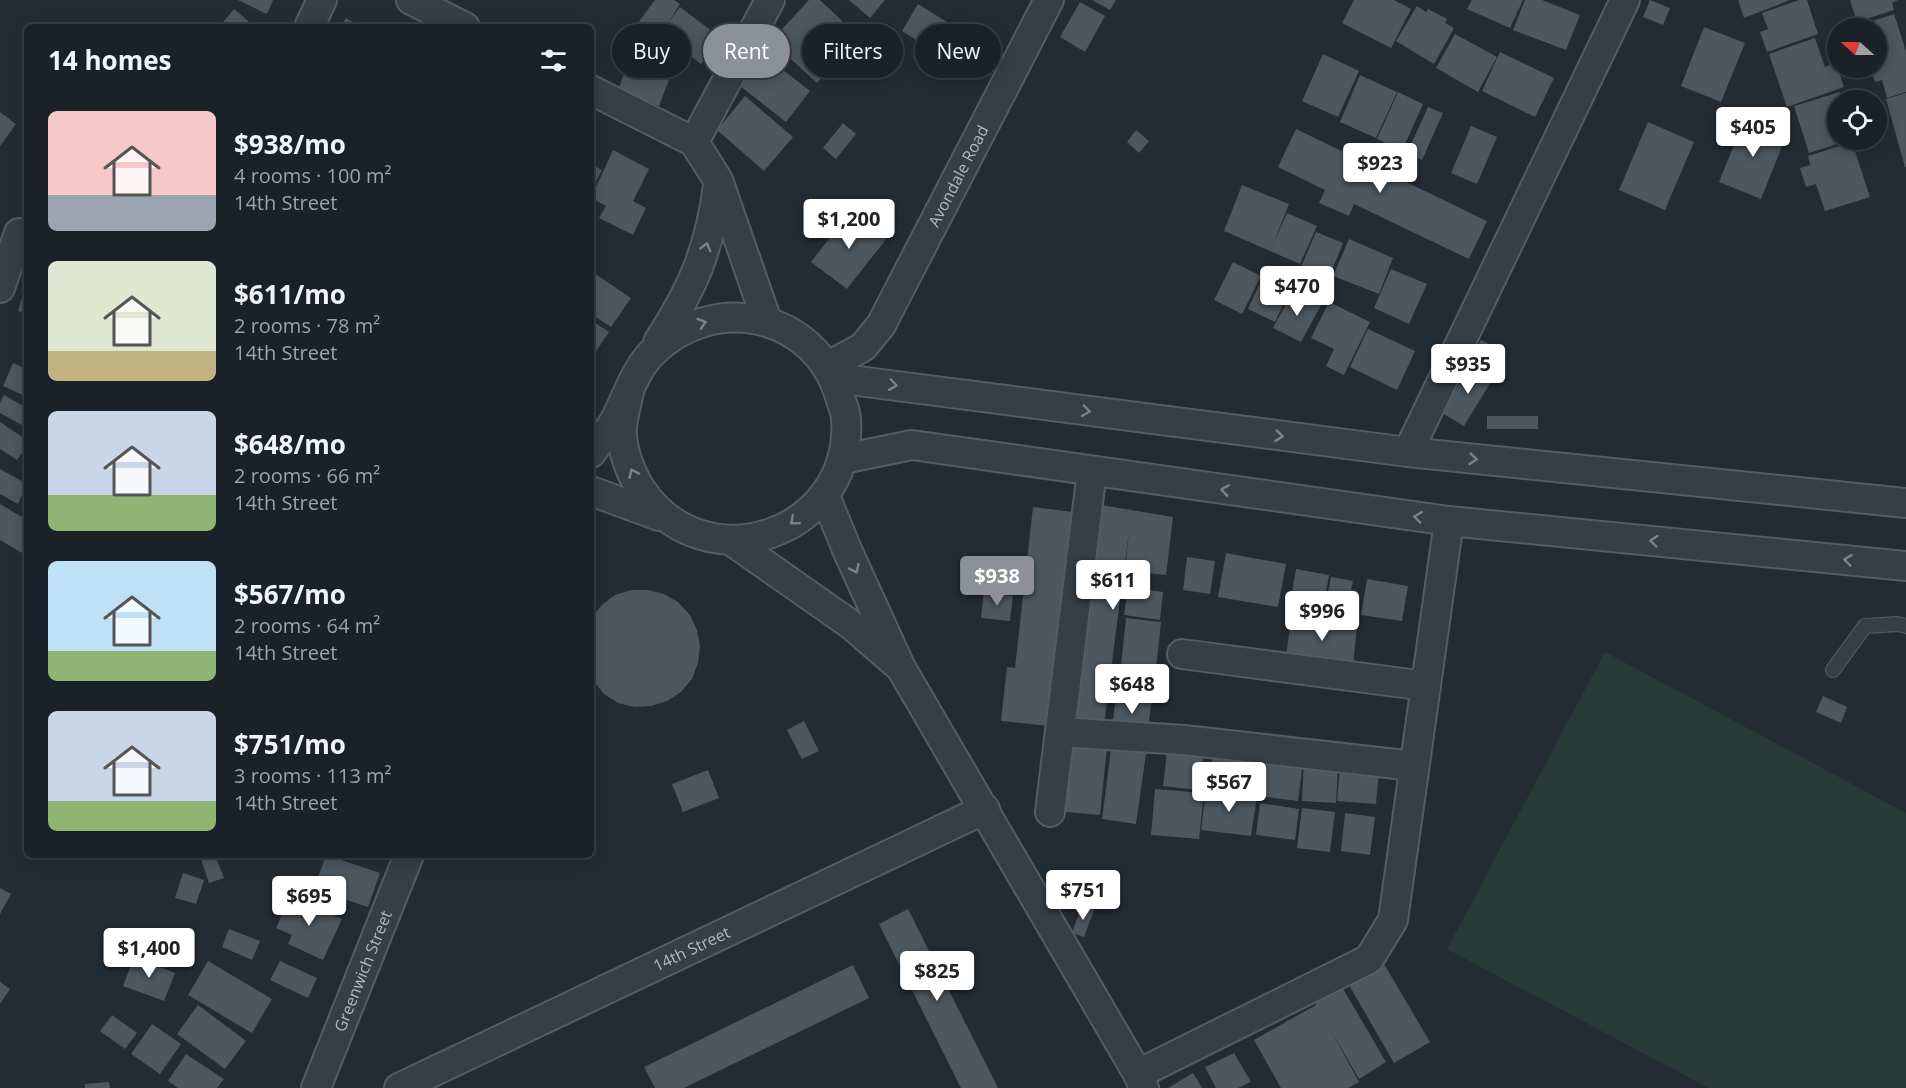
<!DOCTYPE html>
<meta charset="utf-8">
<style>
body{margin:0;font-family:"Open Sans",sans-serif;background:#272e34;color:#f1f3f6;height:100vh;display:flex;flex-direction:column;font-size:22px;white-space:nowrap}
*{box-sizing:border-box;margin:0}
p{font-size:20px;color:#9fa3a8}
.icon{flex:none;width:33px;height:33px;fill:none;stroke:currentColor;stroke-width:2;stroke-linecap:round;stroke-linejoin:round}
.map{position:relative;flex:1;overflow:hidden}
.side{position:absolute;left:24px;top:24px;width:570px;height:834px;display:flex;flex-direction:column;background:#1a2128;border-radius:9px;box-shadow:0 3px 15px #0003,0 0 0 2px #383e45}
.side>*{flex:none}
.hud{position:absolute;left:612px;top:24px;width:570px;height:54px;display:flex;gap:12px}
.needle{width:39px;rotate:291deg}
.controls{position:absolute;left:1827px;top:18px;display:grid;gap:12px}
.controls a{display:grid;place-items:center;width:60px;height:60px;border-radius:50%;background:#1a2128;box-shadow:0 3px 15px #0003,0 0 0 2px #383e45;font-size:30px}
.price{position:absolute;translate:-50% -51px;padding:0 14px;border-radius:6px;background:#fff;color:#222;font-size:20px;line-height:39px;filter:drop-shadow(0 2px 3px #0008)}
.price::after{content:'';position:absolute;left:50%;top:36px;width:18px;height:14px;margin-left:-9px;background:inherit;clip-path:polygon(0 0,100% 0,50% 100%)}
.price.active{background:#8c9099;color:#fff}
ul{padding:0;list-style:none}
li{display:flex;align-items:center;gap:18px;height:150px;padding:0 24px}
li span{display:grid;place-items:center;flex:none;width:168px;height:120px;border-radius:9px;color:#555}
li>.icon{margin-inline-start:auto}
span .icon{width:72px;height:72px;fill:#fffc;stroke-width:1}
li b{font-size:26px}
h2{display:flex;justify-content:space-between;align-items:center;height:72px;padding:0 24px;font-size:26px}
.tag{padding:0 21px;border-radius:27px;background:#1a2128;box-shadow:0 3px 15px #0003,0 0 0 2px #383e45;font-size:21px;line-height:54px}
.tag.active{background:#8c9099;color:#fff}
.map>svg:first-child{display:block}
.green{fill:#283a38}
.building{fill:#4c5760}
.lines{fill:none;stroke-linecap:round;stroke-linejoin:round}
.service-casing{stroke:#545c64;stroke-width:16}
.minor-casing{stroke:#545c64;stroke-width:32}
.service{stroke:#363e46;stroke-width:14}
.minor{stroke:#363e46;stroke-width:28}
.oneway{stroke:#7a828a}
.labels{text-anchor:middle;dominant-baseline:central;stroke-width:6;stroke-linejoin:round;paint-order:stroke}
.street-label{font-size:16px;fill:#b1b9c2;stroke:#1c232a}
</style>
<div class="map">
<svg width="1906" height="1088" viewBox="0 0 1906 1088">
<rect width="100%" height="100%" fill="#232c35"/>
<path class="green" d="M 1605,652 L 1906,813 L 1906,1088 L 1709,1088 L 1447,949 Z"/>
<path class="building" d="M 238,0 L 273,0 L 267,14 Z
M 655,0 L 674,0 L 680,4 L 668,23 L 680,7 L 721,38 L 701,64 L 660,33 L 654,41 L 635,27 Z
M 809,0 L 820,0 L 859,37 L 817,83 L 771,41 Z
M 849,0 L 885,0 L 870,18 Z
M 1092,0 L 1116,0 L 1110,10 Z
M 1354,0 L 1394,0 L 1411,9 L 1391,48 L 1342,23 Z
M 1472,0 L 1523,0 L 1510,28 L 1467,9 Z
M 1525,0 L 1542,0 L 1580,15 L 1566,50 L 1513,30 Z
M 1650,0 L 1670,8 L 1663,25 L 1643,17 Z
M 1738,0 L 1790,0 L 1744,18 Z
M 1799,0 L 1807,0 L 1818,34 L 1767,52 L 1760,32 L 1768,29 L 1762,13 Z
M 1850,0 L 1898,0 L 1892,3 L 1894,10 L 1857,22 Z
M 1080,2 L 1105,16 L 1085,52 L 1060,37 Z
M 918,4 L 947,22 L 931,49 L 902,31 Z
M 1417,6 L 1426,12 L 1428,9 L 1447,19 L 1445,23 L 1454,28 L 1434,64 L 1396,41 Z
M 234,9 L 255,27 L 219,27 Z
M 1894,14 L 1906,51 L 1906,92 L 1887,98 L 1882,80 L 1875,82 L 1870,68 L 1876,68 L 1876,28 L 1866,28 L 1864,24 Z
M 346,18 L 361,27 L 341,27 Z
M 1704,27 L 1745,43 L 1721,102 L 1681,86 Z
M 1455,34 L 1497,57 L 1478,92 L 1436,68 Z
M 1815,38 L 1825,67 L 1836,63 L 1844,87 L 1787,107 L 1769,54 Z
M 1500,52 L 1554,78 L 1535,117 L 1482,91 Z
M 1323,54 L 1359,71 L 1338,117 L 1302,101 Z
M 764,55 L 810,91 L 786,122 L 740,86 Z
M 629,61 L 670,77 L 659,106 L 618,90 Z
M 1360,75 L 1397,92 L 1376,138 L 1340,122 Z
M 1398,92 L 1423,104 L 1402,151 L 1377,139 Z
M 1840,92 L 1843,100 L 1838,100 L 1838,140 L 1850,140 L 1809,153 L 1794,106 Z
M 1906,93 L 1906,167 L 1905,167 L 1886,99 Z
M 745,96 L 793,137 L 764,171 L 717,130 Z
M 1428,107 L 1443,113 L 1422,160 L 1407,153 Z
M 0,112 L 16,124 L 0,146 Z
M 1745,118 L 1787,134 L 1761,199 L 1719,182 Z
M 1648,122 L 1694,142 L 1665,210 L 1619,190 Z
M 843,123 L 856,134 L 836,159 L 823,148 Z
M 1471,126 L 1497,137 L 1477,184 L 1451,173 Z
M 1296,129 L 1487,221 L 1469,259 L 1354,204 L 1349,216 L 1319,203 L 1325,190 L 1278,167 Z
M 1136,130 L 1149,141 L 1139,153 L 1127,142 Z
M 1852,142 L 1870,197 L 1825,211 L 1816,184 L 1806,187 L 1800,168 L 1810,165 L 1808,156 Z
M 613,150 L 649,169 L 633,201 L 646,208 L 633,235 L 599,218 L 606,206 L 591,198 Z
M 591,164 L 602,170 L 591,191 Z
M 1242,185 L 1289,204 L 1272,247 L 1287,213 L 1317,226 L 1300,264 L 1224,231 Z
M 851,210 L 887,238 L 847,289 L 811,262 Z
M 1316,232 L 1343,243 L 1329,278 L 1301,267 Z
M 1349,239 L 1393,258 L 1379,294 L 1333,276 Z
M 1233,262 L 1261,276 L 1242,314 L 1214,300 Z
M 1391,269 L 1427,284 L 1409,324 L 1374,308 Z
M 591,271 L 631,298 L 611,327 L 591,314 Z
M 1265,272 L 1292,285 L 1275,322 L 1248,309 Z
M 27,281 L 27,314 L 18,311 Z
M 1293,291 L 1321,305 L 1301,342 L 1273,328 Z
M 1329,302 L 1370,322 L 1344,375 L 1326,366 L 1334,349 L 1311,338 Z
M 591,320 L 609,332 L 591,359 Z
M 1368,329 L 1415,351 L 1397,390 L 1350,367 Z
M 1481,340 L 1506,352 L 1498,368 L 1473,355 Z
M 13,363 L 27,369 L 27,397 L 3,386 Z
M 1471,363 L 1494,377 L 1464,426 L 1442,413 Z
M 4,395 L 27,408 L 27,428 L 0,413 L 0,403 Z
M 1487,416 L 1538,416 L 1538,429 L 1487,429 Z
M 0,422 L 27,440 L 27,446 L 17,460 L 0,449 Z
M 0,469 L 27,484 L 18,504 L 0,494 Z
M 1089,503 L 1173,517 L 1166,575 L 1125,571 L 1129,531 L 1109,685 L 1113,664 L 1121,666 L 1126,618 L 1161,622 L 1153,697 L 1108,691 L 1104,726 L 1062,721 Z
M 0,504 L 27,520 L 27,556 L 0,540 Z
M 1033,507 L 1073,512 L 1049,726 L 1001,721 L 1007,667 L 1015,668 Z
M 1226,553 L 1286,564 L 1278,607 L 1218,597 Z
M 1187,557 L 1215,561 L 1210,594 L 1183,590 Z
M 1296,569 L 1329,575 L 1323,610 L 1290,604 Z
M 1331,577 L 1353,581 L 1351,590 L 1358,591 L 1353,618 L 1324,613 Z
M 1367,579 L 1408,586 L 1402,621 L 1361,615 Z
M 1128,587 L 1163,592 L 1160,620 L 1124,615 Z
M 631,590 L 648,590 L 664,594 L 678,602 L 690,615 L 697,630 L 700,646 L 698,663 L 692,679 L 681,692 L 667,701 L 651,706 L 635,707 L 618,703 L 604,694 L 591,678 L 591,618 L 602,605 L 615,595 Z
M 984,592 L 1013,596 L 1010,621 L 981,618 Z
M 1291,620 L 1357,627 L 1353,665 L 1286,657 Z
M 1116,694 L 1152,698 L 1147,736 L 1112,731 Z
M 1823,696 L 1847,707 L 1841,723 L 1816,712 Z
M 804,721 L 819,751 L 802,759 L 787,730 Z
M 1062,733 L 1108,737 L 1100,815 L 1055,811 Z
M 1112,742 L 1147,747 L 1136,824 L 1102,819 Z
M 1168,743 L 1205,747 L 1199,790 L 1163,786 Z
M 1214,749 L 1260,756 L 1254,793 L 1208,785 Z
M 1263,757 L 1303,762 L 1298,801 L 1258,796 Z
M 1304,761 L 1338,763 L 1336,803 L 1302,801 Z
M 1340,768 L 1379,770 L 1376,804 L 1337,801 Z
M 708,770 L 719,798 L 683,812 L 672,784 Z
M 1155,789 L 1204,793 L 1199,839 L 1151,835 Z
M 1206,790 L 1257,796 L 1251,836 L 1201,830 Z
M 1260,803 L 1299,809 L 1295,840 L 1256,835 Z
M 1302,808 L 1335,812 L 1330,852 L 1297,848 Z
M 1345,813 L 1375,817 L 1370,855 L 1341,851 Z
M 215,855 L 224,878 L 209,883 L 201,859 Z
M 326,855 L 380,873 L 368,907 L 314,889 Z
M 183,873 L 204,880 L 196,904 L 175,898 Z
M 0,888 L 11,894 L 0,914 Z
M 291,895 L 342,919 L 323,960 L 288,944 L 292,935 L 276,928 Z
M 1082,905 L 1094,910 L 1084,937 L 1072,933 Z
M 908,909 L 998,1088 L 961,1088 L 879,924 Z
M 229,929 L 260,941 L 252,960 L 222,947 Z
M 134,957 L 175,973 L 164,1001 L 123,986 Z
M 208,961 L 272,999 L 252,1033 L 188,995 Z
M 280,961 L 317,978 L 308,998 L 270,980 Z
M 1384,964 L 1430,1042 L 1394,1063 L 1349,985 Z
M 853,965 L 869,998 L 684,1088 L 655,1088 L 644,1067 Z
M 0,982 L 10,989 L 0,1004 Z
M 1342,987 L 1386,1062 L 1359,1079 L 1329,1027 L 1359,1082 L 1348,1088 L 1281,1088 L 1254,1040 L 1316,1005 L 1315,1003 Z
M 198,1005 L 246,1041 L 225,1069 L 177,1034 Z
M 112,1015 L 137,1033 L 125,1049 L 100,1031 Z
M 152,1024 L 181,1044 L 160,1074 L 131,1054 Z
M 1234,1053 L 1251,1082 L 1238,1088 L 1216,1088 L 1205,1067 Z
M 186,1054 L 224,1079 L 217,1088 L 178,1088 L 168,1081 Z
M 1193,1073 L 1202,1088 L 1168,1088 Z
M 109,1082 L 110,1088 L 85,1088 L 85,1084 Z"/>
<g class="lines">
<defs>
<path id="service" d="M 1833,670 L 1865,626 L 1897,624 L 1906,626"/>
<g id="minor">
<path d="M 411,0 L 465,27"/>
<path d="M 309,27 L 322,0"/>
<path d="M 591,90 L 694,142"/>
<path d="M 694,142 L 718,180 L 767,321"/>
<path d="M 694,142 L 770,0"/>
<path d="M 0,288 L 19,233"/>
<path d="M 658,342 C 693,288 709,251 718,186"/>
<path id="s1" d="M 828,366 L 863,347 L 881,325 L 1049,0"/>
<path d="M 835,378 L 1408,452 L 1906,503"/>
<path d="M 1408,452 L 1625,0"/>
<path d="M 591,453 C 599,442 608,432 615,420 C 626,399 635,370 652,353 C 713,292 815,312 840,397 C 842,404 846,412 846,419 C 854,534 704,586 640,488 C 630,472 621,448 622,428 C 623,415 627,401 630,388"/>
<path d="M 843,459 L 912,445 L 1449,521 L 1906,566"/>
<path d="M 591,491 L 659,516"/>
<path d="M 733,542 L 850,624 L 901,668 L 848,552 L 825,496"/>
<path d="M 1182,654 L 1426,686"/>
<path d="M 901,668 L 1138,1074 L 1144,1088"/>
<path d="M 1060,732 L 1184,740 L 1414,766"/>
<path d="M 1050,812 L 1092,471"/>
<path d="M 1138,1074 L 1369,959 L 1393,920 L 1449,521"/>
<path id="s2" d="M 316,1088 L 409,855"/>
<path id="s3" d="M 399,1088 L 985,809"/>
</g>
</defs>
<use href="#service" class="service-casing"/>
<use href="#minor" class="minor-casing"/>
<use href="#service" class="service"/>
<use href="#minor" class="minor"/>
</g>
<defs><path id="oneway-chevron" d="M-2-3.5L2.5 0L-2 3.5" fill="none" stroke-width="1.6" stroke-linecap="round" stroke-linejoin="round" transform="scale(1.5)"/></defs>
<g class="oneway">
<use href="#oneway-chevron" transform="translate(706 247) rotate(-75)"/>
<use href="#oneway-chevron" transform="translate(702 323) rotate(-18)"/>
<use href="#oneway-chevron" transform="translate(893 385) rotate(8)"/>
<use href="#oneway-chevron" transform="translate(1086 411) rotate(8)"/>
<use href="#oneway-chevron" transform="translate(1279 436) rotate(7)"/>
<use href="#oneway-chevron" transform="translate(1473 459) rotate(6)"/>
<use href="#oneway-chevron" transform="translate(633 473) rotate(-114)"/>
<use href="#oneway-chevron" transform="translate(1225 490) rotate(-172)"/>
<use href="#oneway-chevron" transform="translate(1418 517) rotate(-172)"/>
<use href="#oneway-chevron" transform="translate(794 521) rotate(140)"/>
<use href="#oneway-chevron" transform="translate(1654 541) rotate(-174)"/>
<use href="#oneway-chevron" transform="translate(1848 560) rotate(-174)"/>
<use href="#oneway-chevron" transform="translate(855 569) rotate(65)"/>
</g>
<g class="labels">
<g class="street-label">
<text stroke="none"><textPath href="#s1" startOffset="236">Avondale Road</textPath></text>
<text stroke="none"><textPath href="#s3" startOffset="324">14th Street</textPath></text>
<text stroke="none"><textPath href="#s2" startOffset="126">Greenwich Street</textPath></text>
</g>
</g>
</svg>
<div class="controls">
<a><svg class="needle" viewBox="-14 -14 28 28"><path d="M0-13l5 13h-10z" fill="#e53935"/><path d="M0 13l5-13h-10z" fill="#9fa3a8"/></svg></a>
<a><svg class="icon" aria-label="locate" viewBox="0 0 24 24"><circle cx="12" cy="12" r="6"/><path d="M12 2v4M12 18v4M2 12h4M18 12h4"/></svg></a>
</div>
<b class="price" style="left:1753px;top:158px">$405</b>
<b class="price" style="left:1380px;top:194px">$923</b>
<b class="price" style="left:849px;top:250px">$1,200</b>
<b class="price" style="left:1297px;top:317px">$470</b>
<b class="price" style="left:1468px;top:395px">$935</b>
<b class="price active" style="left:997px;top:607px">$938</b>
<b class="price" style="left:1113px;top:611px">$611</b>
<b class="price" style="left:1322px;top:642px">$996</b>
<b class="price" style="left:1132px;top:715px">$648</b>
<b class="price" style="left:1229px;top:813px">$567</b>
<b class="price" style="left:1083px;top:921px">$751</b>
<b class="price" style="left:309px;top:927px">$695</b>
<b class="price" style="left:149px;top:979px">$1,400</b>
<b class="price" style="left:937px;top:1002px">$825</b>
<div class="hud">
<a class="tag">Buy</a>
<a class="tag active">Rent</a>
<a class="tag">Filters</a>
<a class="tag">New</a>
</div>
<section class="side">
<h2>14 homes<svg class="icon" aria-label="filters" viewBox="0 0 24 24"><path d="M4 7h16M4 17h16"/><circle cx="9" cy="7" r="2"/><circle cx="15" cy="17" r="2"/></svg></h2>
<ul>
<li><span style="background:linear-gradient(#f6c9c9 70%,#9aa5b1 0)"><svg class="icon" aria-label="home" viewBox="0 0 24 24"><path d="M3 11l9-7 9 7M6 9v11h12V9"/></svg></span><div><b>$938/mo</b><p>4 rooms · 100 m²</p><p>14th Street</p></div></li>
<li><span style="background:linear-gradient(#dfe7d0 75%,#c2b280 0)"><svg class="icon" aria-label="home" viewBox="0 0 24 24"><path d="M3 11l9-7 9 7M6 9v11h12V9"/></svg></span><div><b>$611/mo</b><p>2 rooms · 78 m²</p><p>14th Street</p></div></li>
<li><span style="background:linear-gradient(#c9d6e8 70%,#8fb573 0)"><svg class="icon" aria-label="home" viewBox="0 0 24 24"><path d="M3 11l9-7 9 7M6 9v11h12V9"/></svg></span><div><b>$648/mo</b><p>2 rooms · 66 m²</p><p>14th Street</p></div></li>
<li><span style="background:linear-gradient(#bfe0f5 75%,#8fb573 0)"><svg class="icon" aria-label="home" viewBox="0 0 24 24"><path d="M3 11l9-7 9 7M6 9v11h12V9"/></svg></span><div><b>$567/mo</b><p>2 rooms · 64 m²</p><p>14th Street</p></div></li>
<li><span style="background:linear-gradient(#c9d6e8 75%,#8fb573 0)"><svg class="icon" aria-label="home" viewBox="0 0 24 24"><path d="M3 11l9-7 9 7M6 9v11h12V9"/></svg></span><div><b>$751/mo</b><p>3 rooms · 113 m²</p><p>14th Street</p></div></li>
</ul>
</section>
</div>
